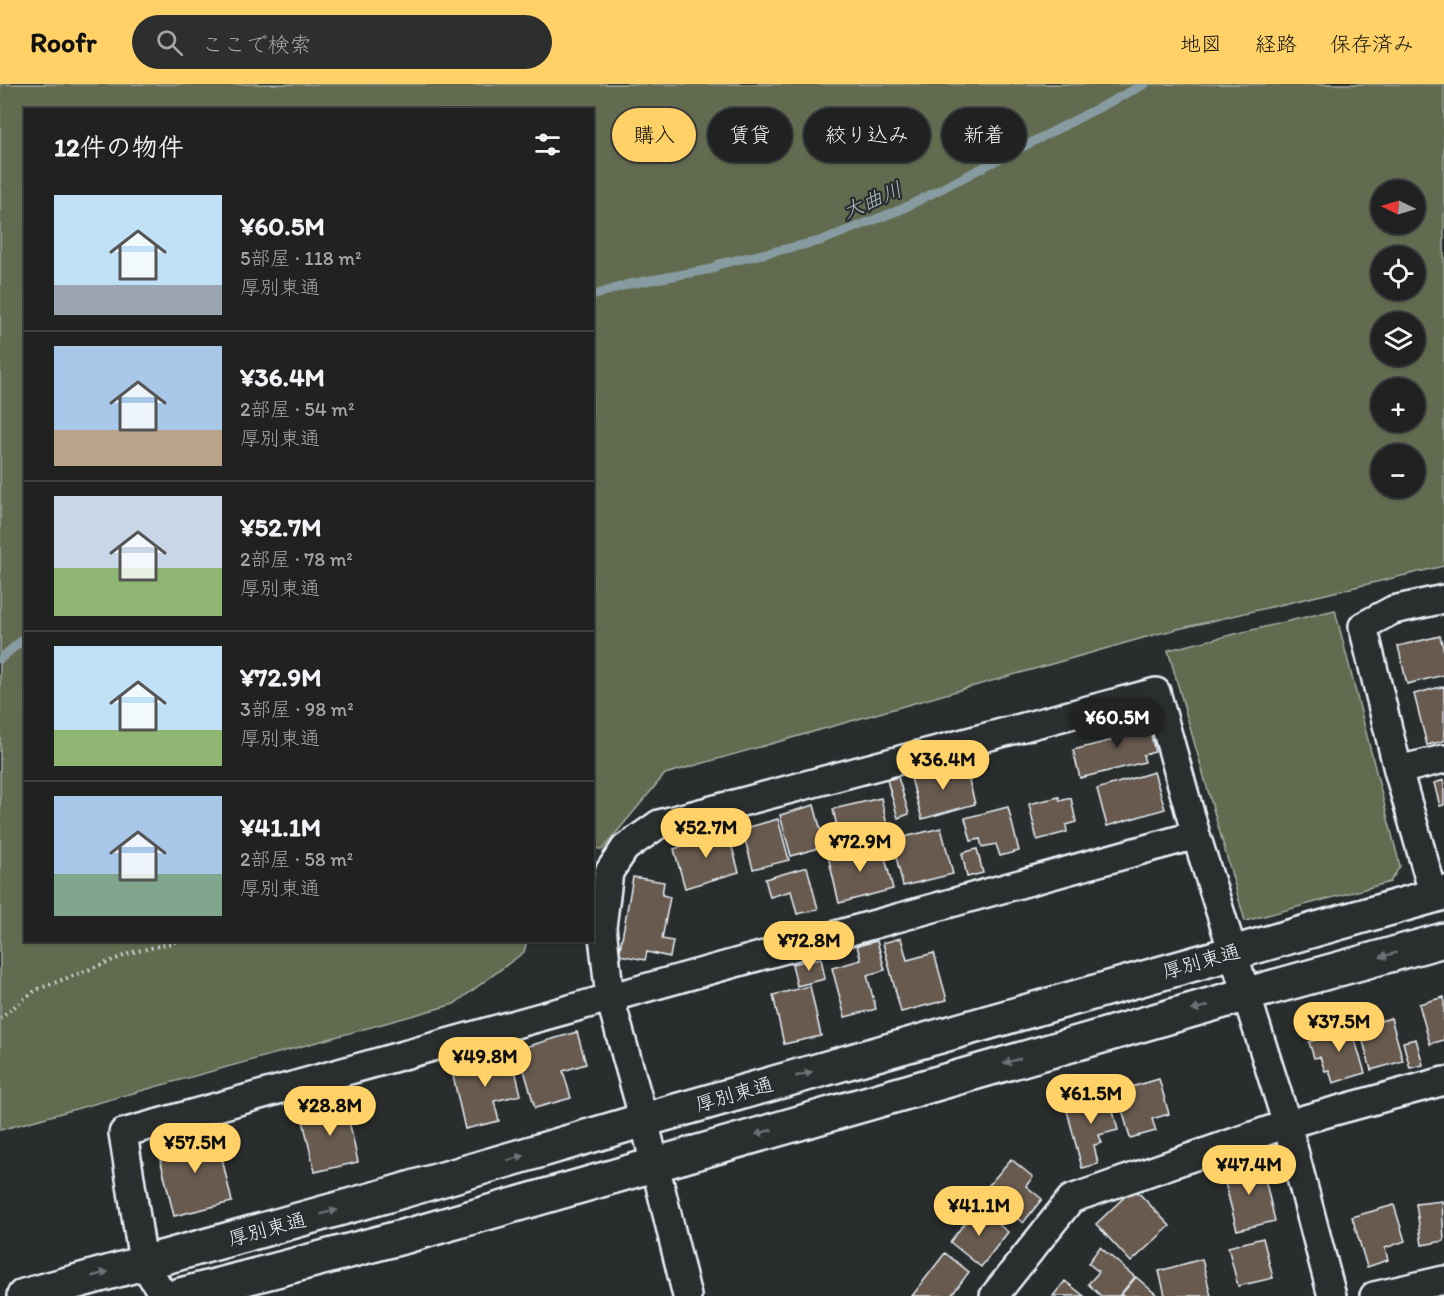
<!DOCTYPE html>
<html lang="ja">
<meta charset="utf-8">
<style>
body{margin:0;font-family:Itim,"Klee One",sans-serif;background:#2d2f2f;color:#f1f3f6;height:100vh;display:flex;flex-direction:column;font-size:22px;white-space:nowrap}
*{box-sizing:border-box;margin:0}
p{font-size:20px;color:#a2a4a5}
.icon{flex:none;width:33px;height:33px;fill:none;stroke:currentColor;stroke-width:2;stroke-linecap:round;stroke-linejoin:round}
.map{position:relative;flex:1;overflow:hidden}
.panel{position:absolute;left:24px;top:24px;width:570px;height:834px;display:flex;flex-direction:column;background:#202222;border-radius:0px;box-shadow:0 2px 4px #0004,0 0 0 2px #3d3f40}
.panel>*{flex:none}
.top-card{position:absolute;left:612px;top:24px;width:570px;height:54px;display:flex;gap:12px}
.needle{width:39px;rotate:275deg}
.buttons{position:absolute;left:1371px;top:96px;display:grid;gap:12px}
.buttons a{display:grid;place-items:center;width:54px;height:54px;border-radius:50%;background:#202222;box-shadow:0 2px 4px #0004,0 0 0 2px #3d3f40;font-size:30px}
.price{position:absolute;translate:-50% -51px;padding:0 14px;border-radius:21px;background:#ffd166;color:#111;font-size:20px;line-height:39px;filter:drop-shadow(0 2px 3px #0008)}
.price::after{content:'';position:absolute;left:50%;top:36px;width:18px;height:14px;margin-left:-9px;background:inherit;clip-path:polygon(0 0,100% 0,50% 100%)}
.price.selected{background:#222;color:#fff}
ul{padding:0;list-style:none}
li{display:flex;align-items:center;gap:18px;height:150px;padding:0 30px}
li+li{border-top:2px solid #3d3f40}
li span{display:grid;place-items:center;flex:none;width:168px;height:120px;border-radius:0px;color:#555}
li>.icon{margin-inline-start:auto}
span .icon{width:72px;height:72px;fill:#fffc;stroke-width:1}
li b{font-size:26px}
h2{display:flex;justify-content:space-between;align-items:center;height:72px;padding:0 30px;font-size:26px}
.chip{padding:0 21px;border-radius:27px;background:#202222;box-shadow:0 2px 4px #0004,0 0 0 2px #3d3f40;font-size:21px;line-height:54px}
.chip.selected{background:#ffd166;color:#111}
header{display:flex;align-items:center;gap:36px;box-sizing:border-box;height:84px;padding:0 30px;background:#ffd166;color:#111}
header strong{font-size:28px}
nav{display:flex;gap:33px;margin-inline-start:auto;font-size:21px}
.search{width:420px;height:54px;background:#2d2f2f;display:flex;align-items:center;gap:15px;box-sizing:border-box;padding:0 21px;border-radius:33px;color:#a2a4a5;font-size:22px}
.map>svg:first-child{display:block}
.green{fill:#626a50;stroke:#a5aea4;stroke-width:1.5;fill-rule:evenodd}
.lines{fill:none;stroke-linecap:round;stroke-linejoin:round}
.stream{stroke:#869ca0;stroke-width:9}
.building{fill:#685a4f;stroke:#e8f1f8;stroke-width:1.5}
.street-casing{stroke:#e8f1f8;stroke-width:32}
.secondary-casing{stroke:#e8f1f8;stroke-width:38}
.path{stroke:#e8f1f8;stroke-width:4;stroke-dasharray:1.5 4.5;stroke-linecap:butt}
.street{stroke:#2a2d2e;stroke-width:27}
.secondary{stroke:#2a2d2e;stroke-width:33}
.oneway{fill:#6c7275}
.labels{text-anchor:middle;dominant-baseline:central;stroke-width:4.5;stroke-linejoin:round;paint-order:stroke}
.street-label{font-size:20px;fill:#e8f1f8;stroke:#2a2d2e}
.water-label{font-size:21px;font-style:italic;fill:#a7b8bd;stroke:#2a2d2e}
</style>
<header>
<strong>Roofr</strong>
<div class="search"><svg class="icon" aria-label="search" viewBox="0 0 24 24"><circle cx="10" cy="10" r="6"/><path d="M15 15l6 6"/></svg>ここで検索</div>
<nav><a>地図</a><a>経路</a><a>保存済み</a></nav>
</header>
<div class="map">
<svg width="1444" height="1212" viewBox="0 0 1444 1212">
<rect width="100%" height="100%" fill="#2a2d2e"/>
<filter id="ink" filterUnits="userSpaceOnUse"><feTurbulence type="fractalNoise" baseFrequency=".0167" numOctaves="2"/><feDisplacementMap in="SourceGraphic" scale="12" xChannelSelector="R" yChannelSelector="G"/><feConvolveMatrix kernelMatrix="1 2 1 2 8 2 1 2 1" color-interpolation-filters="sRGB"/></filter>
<g filter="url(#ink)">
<path class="green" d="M 0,0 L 1444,0 L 1444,482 L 1157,550 L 665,690 L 602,766 L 592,763 L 592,26 L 26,26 L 26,856 L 527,857 L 524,868 L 454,920 L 0,1046 ZM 1382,106 L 1414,106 L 1414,140 L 1382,140 ZM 1382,172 L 1414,172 L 1414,206 L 1382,206 ZM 1382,238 L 1414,238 L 1414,272 L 1382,272 ZM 1382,304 L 1414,304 L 1414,338 L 1382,338 ZM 1382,370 L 1414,370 L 1414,404 L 1382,404 Z
M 1335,526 L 1400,782 L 1390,798 L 1245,837 L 1168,566 Z"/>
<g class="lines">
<path class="stream" d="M 592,212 L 629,200 L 712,185 L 719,180 L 820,157 L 902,125 L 1145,0
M 0,575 L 26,553"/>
</g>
<path class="building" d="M 1440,552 L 1444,567 L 1444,591 L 1407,600 L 1398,562 Z
M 1444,602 L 1444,657 L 1427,661 L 1414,610 Z
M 1146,630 L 1155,668 L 1143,671 L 1145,678 L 1080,694 L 1073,666 L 1121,654 L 1116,638 Z
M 965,680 L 975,720 L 922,735 L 911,694 Z
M 1154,688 L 1165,725 L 1107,742 L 1097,705 Z
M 898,693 L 909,730 L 898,734 L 887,696 Z
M 1444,696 L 1444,721 L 1440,722 L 1434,699 Z
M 1059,713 L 1060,717 L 1071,714 L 1076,738 L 1066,741 L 1067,748 L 1037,756 L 1029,720 Z
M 881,714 L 889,750 L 841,761 L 833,725 Z
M 814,721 L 825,762 L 791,772 L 780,731 Z
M 1008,723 L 1019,767 L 1000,772 L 996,760 L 982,763 L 980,755 L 971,757 L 965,734 Z
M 778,735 L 789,776 L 753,785 L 742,745 Z
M 941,744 L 953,790 L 903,802 L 892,756 Z
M 710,747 L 712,753 L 728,749 L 739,788 L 685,804 L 674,765 L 688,760 L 686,754 Z
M 881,758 L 893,805 L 839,819 L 828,772 Z
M 977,765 L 983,789 L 967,793 L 962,769 Z
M 807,783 L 818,825 L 797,830 L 791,807 L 770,813 L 765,795 Z
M 633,793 L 664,798 L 662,811 L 670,813 L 662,855 L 673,857 L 670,873 L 647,868 L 645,876 L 619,871 Z
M 901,854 L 907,876 L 934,869 L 947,916 L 901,928 L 883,859 Z
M 877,857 L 885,886 L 867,891 L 876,925 L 845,933 L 832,884 L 861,876 L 857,862 Z
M 821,874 L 825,895 L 797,902 L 792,880 Z
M 810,902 L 821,952 L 784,960 L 773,911 Z
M 1444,913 L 1444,956 L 1430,960 L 1419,920 Z
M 1348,934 L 1365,989 L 1333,999 L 1329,986 L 1325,987 L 1320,973 L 1314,974 L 1309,958 L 1337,950 L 1334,938 Z
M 1391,934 L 1403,977 L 1371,986 L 1359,943 Z
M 577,948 L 586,980 L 563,987 L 571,1014 L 535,1024 L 518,965 Z
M 1416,955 L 1423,981 L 1410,984 L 1403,958 Z
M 511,969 L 521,1011 L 494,1017 L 499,1037 L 465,1045 L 451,983 Z
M 1159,995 L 1169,1030 L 1152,1035 L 1156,1047 L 1130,1054 L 1117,1007 Z
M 1108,1008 L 1118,1046 L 1099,1051 L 1102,1059 L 1094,1061 L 1098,1080 L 1082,1084 L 1065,1019 Z
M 345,1018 L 358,1078 L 315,1088 L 301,1028 Z
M 216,1048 L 232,1118 L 174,1132 L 157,1062 Z
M 1011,1075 L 1033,1093 L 1026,1102 L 1042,1115 L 1023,1139 L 984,1107 Z
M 1261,1078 L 1275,1137 L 1237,1146 L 1222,1087 Z
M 1134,1104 L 1170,1142 L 1131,1178 L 1096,1140 Z
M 1442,1117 L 1444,1157 L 1422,1161 L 1416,1120 Z
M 1394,1121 L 1405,1157 L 1385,1164 L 1388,1176 L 1367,1183 L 1352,1133 Z
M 977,1123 L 1008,1148 L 981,1183 L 950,1158 Z
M 1263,1154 L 1273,1194 L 1238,1202 L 1228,1163 Z
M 1100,1163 L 1135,1193 L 1119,1212 L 1101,1212 L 1088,1200 L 1099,1188 L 1088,1179 Z
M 945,1169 L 969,1188 L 951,1212 L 912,1212 Z
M 1202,1175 L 1211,1212 L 1161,1212 L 1165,1211 L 1159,1187 Z
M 1136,1193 L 1158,1212 L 1120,1212 Z
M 1065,1197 L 1084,1212 L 1053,1212 Z"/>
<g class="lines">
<defs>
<path id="street" d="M 1398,686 L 1444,675
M 1434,812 L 1398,686 L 1363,542 L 1393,526 L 1444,515
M 164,1212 L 143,1178 L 123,1049 L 1196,751
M 687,1212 L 644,1036 L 610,914 L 602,843 L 609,788 L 625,764 L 659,740 L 1156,608 L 1196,751 L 1287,1040 L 1332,1212
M 994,1212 L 1071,1115 L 1287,1040 L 1444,997
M 1374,1212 L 1444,1196"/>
<path id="secondary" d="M 24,1212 L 385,1112 L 644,1036 L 1444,809
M 177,1212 L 410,1151 L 1248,910 L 1444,856"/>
</defs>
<use href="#street" class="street-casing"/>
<use href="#secondary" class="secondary-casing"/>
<path class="path" d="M 0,934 L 36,906 L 134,868 L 183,856"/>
<use href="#street" class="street"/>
<use href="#secondary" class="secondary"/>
</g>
<defs><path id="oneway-solid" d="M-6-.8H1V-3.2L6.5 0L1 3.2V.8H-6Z" transform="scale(1.5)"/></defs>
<g class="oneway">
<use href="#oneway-solid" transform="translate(1388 871) rotate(165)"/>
<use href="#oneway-solid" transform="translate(1200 924) rotate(164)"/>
<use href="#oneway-solid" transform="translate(1012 977) rotate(164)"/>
<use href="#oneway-solid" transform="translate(804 990) rotate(-16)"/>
<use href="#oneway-solid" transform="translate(764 1048) rotate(164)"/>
<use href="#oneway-solid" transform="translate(516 1074) rotate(-17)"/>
<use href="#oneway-solid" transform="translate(329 1128) rotate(-15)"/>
<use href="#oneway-solid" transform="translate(100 1190) rotate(-16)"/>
</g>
</g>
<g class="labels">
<g class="street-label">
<text transform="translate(1201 877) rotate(-16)">厚別東通</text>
<text transform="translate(734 1010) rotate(-16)">厚別東通</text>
<text transform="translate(267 1145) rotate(-15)">厚別東通</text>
</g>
<g class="water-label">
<text transform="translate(872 116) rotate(-23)">大曲川</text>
</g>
</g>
</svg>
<div class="buttons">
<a><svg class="needle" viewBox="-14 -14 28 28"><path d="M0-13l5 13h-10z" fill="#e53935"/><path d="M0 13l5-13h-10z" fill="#a2a4a5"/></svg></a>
<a><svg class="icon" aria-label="locate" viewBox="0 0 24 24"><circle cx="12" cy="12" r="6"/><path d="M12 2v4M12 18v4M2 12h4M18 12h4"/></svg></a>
<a><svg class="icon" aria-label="layers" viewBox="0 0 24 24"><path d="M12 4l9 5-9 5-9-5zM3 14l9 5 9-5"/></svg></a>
<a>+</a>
<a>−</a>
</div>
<b class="price selected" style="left:1117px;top:665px">¥60.5M</b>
<b class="price" style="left:943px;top:707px">¥36.4M</b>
<b class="price" style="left:706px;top:775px">¥52.7M</b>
<b class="price" style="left:860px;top:789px">¥72.9M</b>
<b class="price" style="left:809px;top:888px">¥72.8M</b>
<b class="price" style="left:1339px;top:969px">¥37.5M</b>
<b class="price" style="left:485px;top:1004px">¥49.8M</b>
<b class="price" style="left:1091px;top:1041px">¥61.5M</b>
<b class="price" style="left:330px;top:1053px">¥28.8M</b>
<b class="price" style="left:195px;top:1090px">¥57.5M</b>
<b class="price" style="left:1249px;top:1112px">¥47.4M</b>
<b class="price" style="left:979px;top:1153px">¥41.1M</b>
<div class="top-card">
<a class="chip selected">購入</a>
<a class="chip">賃貸</a>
<a class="chip">絞り込み</a>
<a class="chip">新着</a>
</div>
<section class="panel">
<h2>12件の物件<svg class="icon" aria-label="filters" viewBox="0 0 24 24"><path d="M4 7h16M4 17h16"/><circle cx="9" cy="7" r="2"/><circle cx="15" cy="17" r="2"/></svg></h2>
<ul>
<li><span style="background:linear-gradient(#bfe0f5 75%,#9aa5b1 0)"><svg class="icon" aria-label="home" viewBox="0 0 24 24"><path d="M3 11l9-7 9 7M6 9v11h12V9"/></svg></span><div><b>¥60.5M</b><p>5部屋 · 118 m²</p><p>厚別東通</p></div></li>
<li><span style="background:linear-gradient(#a9c7e8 70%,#b9a48a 0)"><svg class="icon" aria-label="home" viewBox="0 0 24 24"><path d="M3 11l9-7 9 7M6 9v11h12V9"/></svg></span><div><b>¥36.4M</b><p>2部屋 · 54 m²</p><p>厚別東通</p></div></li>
<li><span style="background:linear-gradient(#c9d6e8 60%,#8fb573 0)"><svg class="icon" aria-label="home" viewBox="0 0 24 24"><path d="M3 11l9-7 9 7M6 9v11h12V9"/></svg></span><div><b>¥52.7M</b><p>2部屋 · 78 m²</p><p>厚別東通</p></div></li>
<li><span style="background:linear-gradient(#bfe0f5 70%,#8fb573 0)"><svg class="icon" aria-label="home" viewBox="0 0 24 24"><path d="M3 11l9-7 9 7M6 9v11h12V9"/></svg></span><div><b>¥72.9M</b><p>3部屋 · 98 m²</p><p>厚別東通</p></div></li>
<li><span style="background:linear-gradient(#a9c7e8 65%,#7fa58c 0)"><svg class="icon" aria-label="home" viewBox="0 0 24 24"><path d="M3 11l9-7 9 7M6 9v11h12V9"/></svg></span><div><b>¥41.1M</b><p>2部屋 · 58 m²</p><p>厚別東通</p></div></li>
</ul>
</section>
</div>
